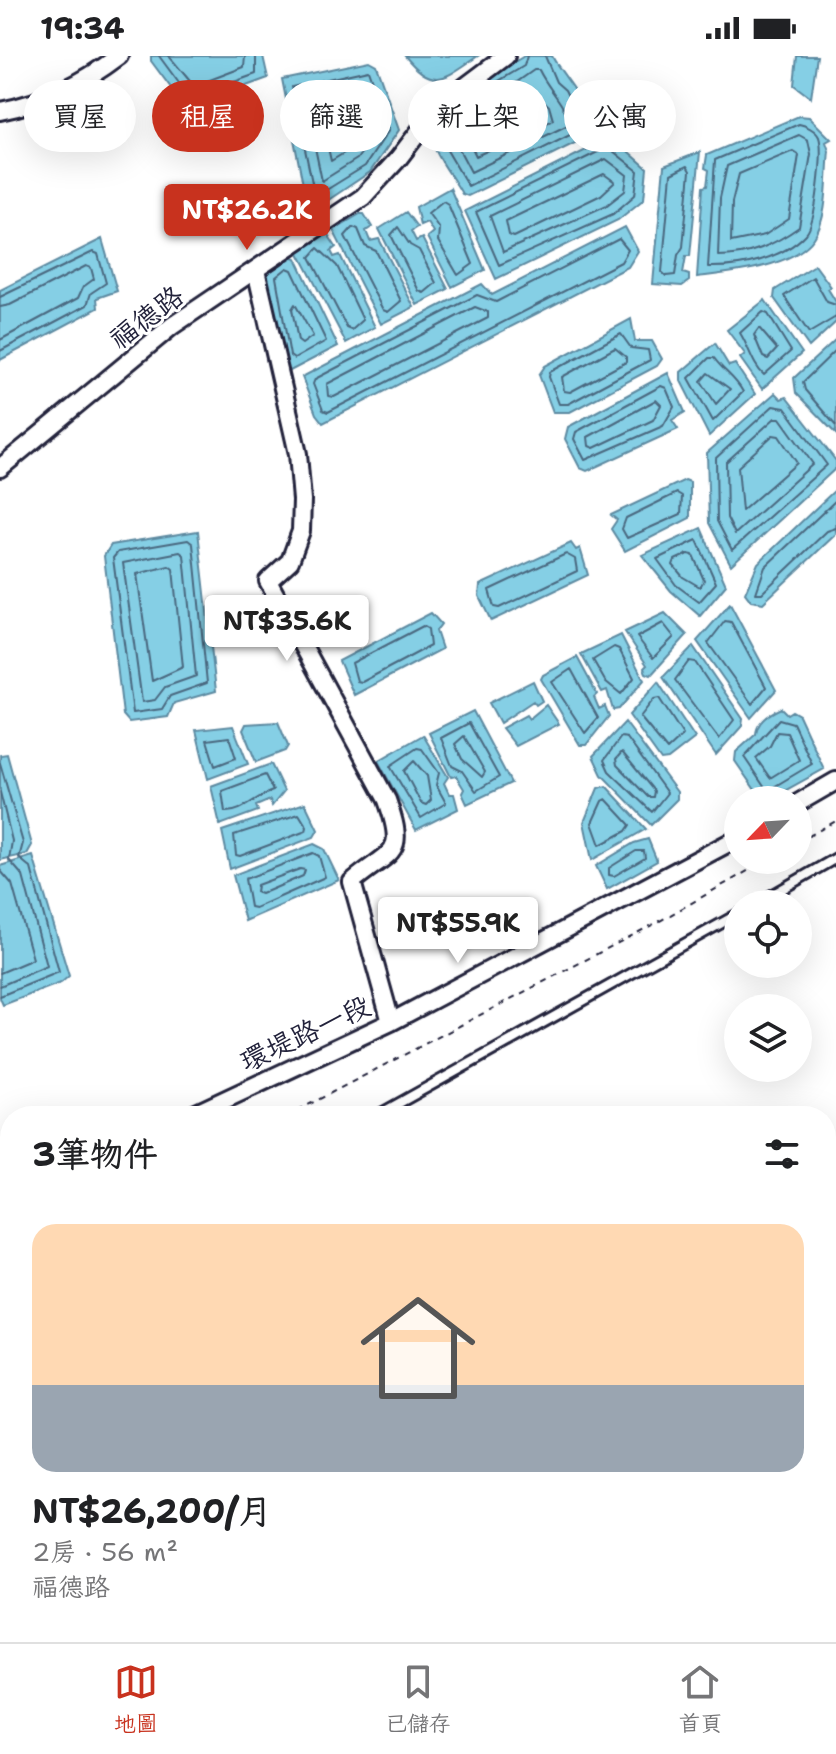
<!DOCTYPE html>
<html lang="zh-TW">
<meta charset="utf-8">
<style>
body{margin:0;font-family:"Shantell Sans","LXGW WenKai TC",sans-serif;background:#f2f2f2;color:#202124;height:100vh;display:flex;flex-direction:column;font-size:30px;white-space:nowrap}
*{box-sizing:border-box;margin:0}
p{font-size:26px;color:#757577}
.icon{flex:none;width:44px;height:44px;fill:none;stroke:currentColor;stroke-width:2;stroke-linecap:round;stroke-linejoin:round}
.map{position:relative;flex:1;overflow:hidden}
.side{position:absolute;left:0px;top:1050px;width:836px;height:536px;display:flex;flex-direction:column;background:#fff;border-radius:32px 32px 0 0;box-shadow:0 8px 32px #0002}
.side>*{flex:none}
.top-card{position:absolute;left:24px;top:24px;width:788px;height:72px;display:flex;gap:16px}
.needle{width:52px;rotate:245deg}
.tools{position:absolute;left:724px;top:730px;display:grid;gap:16px}
.tools a{display:grid;place-items:center;width:88px;height:88px;border-radius:50%;background:#fff;box-shadow:0 8px 32px #0002;font-size:40px}
.price{position:absolute;translate:-50% -68px;padding:0 18px;border-radius:8px;background:#fff;color:#222;font-size:26px;line-height:52px;filter:drop-shadow(0 2px 4px #0008)}
.price::after{content:'';position:absolute;left:50%;top:48px;width:24px;height:18px;margin-left:-12px;background:inherit;clip-path:polygon(0 0,100% 0,50% 100%)}
.price.on{background:#c8321e;color:#fff}
ul{padding:0;list-style:none}
li{display:grid;align-content:center;gap:16px;height:424px;padding:0 32px}
li span{display:grid;place-items:center;height:248px;border-radius:24px;color:#555}
li>.icon{margin-inline-start:auto}
span .icon{width:144px;height:144px;fill:#fffc;stroke-width:1}
li b{font-size:34px}
h2{display:flex;justify-content:space-between;align-items:center;height:96px;padding:0 32px;font-size:34px}
.tag{padding:0 28px;border-radius:36px;background:#fff;box-shadow:0 8px 32px #0002;font-size:28px;line-height:72px}
.tag.on{background:#c8321e;color:#fff}
.status{display:flex;justify-content:space-between;align-items:center;height:56px;padding:0 40px;background:#fff;direction:ltr}
.status svg{height:22px;fill:currentColor}
.dock{display:flex;justify-content:space-around;align-items:center;height:112px;border-top:2px solid #e0e0e0;background:#fff;font-size:22px;color:#757577}
.dock a{display:grid;justify-items:center;gap:4px}
.dock .on{color:#c8321e}
.map>svg:first-child{display:block}
.water{fill:#85cfe5;stroke:#5d8aa1;stroke-width:2}
.lines{fill:none;stroke-linecap:round;stroke-linejoin:round}
.shore{stroke:#4a677f;stroke-width:2}
.lane-casing{stroke:#22223b;stroke-width:14}
.street-casing{stroke:#22223b;stroke-width:22}
.path{stroke:#22223b;stroke-width:2;stroke-dasharray:6 6;stroke-linecap:butt}
.lane{stroke:#fff;stroke-width:8}
.street{stroke:#fff;stroke-width:16}
.labels{text-anchor:middle;dominant-baseline:central;stroke-width:6;stroke-linejoin:round;paint-order:stroke}
.street-label{font-size:28px;fill:#22223b;stroke:#fff}
</style>
<div class="status"><b>19:34</b><svg viewBox="0 0 49 12"><path d="M0 12V9h3v3zM5 12V6h3v6zM10 12V3h3v9zM15 12V0h3v12zM26 1h20v11H26zM47 4h2v5h-2z"/></svg></div>
<div class="map">
<svg width="836" height="1586" viewBox="0 0 836 1586">
<rect width="100%" height="100%" fill="#fff"/>
<filter id="ink" filterUnits="userSpaceOnUse"><feTurbulence type="fractalNoise" baseFrequency=".0125" numOctaves="2"/><feDisplacementMap in="SourceGraphic" scale="16" xChannelSelector="R" yChannelSelector="G"/><feConvolveMatrix kernelMatrix="1 2 1 2 8 2 1 2 1" color-interpolation-filters="sRGB"/></filter>
<g filter="url(#ink)">
<path class="water" d="M 151,0 L 263,0 L 268,22 L 186,52 L 151,5 Z
M 405,0 L 478,0 C 445,22 434,36 405,0 Z
M 524,0 L 552,0 C 564,24 595,50 589,80 L 468,140 L 462,138 C 453,121 432,96 430,77 C 428,52 503,14 524,0 Z
M 797,0 L 817,0 L 811,42 L 794,29 Z
M 369,5 L 376,9 L 399,74 L 370,116 L 312,155 L 308,154 L 282,23 Z
M 799,60 L 809,61 L 831,83 L 826,86 L 829,95 C 826,120 829,160 814,182 C 793,212 729,217 697,221 L 703,131 L 707,130 L 709,114 L 705,112 L 707,99 Z
M 612,81 L 647,112 L 644,143 L 618,164 L 496,223 L 465,155 Z
M 700,96 L 690,200 L 686,200 L 683,217 L 689,219 L 689,225 L 682,230 L 653,228 L 664,110 Z
M 450,132 L 485,214 L 452,231 L 427,181 L 433,176 L 427,166 L 420,169 L 416,151 Z
M 406,156 L 417,171 L 411,175 L 416,185 L 422,182 L 448,233 L 417,249 L 379,173 Z
M 360,158 L 364,158 L 372,171 L 366,175 L 370,185 L 379,183 L 414,251 L 381,268 L 333,174 Z
M 625,171 L 638,195 L 628,211 L 323,367 L 316,358 L 302,321 L 482,228 L 492,239 Z
M 327,177 L 336,191 L 331,195 L 334,201 L 340,199 L 375,271 L 346,287 L 298,195 Z
M 102,183 L 117,235 L 97,242 L 98,252 L 0,304 L 0,234 Z
M 290,200 L 296,202 L 338,290 L 288,316 L 284,313 L 266,215 Z
M 815,209 L 831,231 L 828,233 L 836,246 L 836,266 L 809,291 L 774,242 L 775,234 Z
M 765,244 L 802,297 L 762,333 L 740,302 L 745,298 L 727,274 Z
M 631,263 L 635,285 L 652,285 L 662,303 L 657,310 L 570,356 L 553,356 L 539,319 L 545,310 Z
M 836,283 L 836,378 L 796,337 L 794,322 Z
M 715,287 L 729,310 L 735,308 L 755,338 L 709,380 L 681,325 L 681,316 Z
M 668,317 L 685,356 L 672,364 L 678,373 L 587,415 L 580,412 L 565,383 L 568,371 Z
M 775,337 L 781,343 L 786,341 L 836,405 L 836,412 L 731,509 L 709,467 L 707,397 Z
M 685,424 L 690,426 L 690,462 L 625,495 L 611,473 L 617,464 L 611,459 Z
M 836,433 L 836,478 L 763,547 L 751,545 L 745,537 L 758,507 Z
M 701,472 L 726,529 L 700,560 L 671,535 L 642,499 Z
M 198,475 L 216,635 L 174,647 L 168,661 L 129,666 L 123,659 L 104,500 L 111,489 Z
M 571,487 L 576,494 L 580,492 L 588,519 L 491,565 L 479,540 L 480,529 Z
M 730,548 L 776,634 L 751,662 L 697,585 Z
M 431,557 L 441,568 L 436,575 L 442,593 L 354,639 L 339,605 Z
M 665,557 L 687,579 L 651,619 L 646,617 L 644,612 L 647,609 L 625,576 Z
M 621,579 L 644,624 L 619,653 L 613,654 L 607,634 L 602,636 L 581,598 Z
M 693,590 L 743,663 L 742,670 L 716,699 L 663,621 Z
M 577,601 L 597,638 L 594,641 L 599,653 L 605,650 L 609,660 L 586,689 L 580,689 L 541,623 L 543,619 Z
M 533,625 L 542,645 L 536,649 L 533,645 L 500,667 L 489,647 Z
M 658,626 L 695,682 L 668,703 L 661,704 L 629,659 Z
M 546,649 L 559,668 L 516,690 L 502,672 L 526,659 L 529,663 Z
M 781,652 L 787,658 L 792,655 L 799,659 L 824,713 L 768,744 L 762,744 L 735,705 L 736,696 L 756,678 C 757,665 770,657 781,652 Z
M 473,655 L 511,727 L 467,748 L 462,737 L 464,733 L 456,720 L 451,721 L 429,677 Z
M 278,666 L 288,690 L 285,695 L 256,706 L 243,674 L 246,668 Z
M 625,666 L 677,736 L 677,743 L 651,769 L 602,719 L 593,700 Z
M 233,670 L 248,708 L 208,723 L 196,674 Z
M 423,679 L 448,721 L 444,727 L 449,738 L 454,738 L 458,753 L 416,774 L 378,705 Z
M 7,698 L 32,789 L 27,798 L 0,804 L 0,699 Z
M 271,708 L 284,735 L 272,750 L 270,744 L 256,750 L 258,755 L 220,769 L 211,730 Z
M 606,730 L 646,773 L 592,804 L 584,766 L 598,732 Z
M 305,747 L 318,774 L 314,781 L 230,813 L 222,775 Z
M 648,783 L 657,805 L 607,833 L 596,810 L 634,787 Z
M 314,788 L 324,793 L 339,824 L 245,865 L 233,819 Z
M 33,800 L 69,920 L 61,927 L 3,949 L 0,942 L 0,810 Z
M 10,1332 L 10,1430 L 0,1408 L 0,1337 Z"/>
<g class="lines">
<path class="shore" d="M 159,0 L 190,42 L 256,18 L 256,0
M 169,0 L 194,30 L 244,11 L 245,0
M 527,0 L 524,10 C 504,23 438,55 438,79 L 468,130 L 582,73 L 582,68 L 565,34 L 556,26 L 545,0
M 368,14 L 389,74 L 365,110 L 315,141 L 292,31 Z
M 534,14 L 539,14 C 548,33 565,48 570,68 L 471,116 L 449,74 Z
M 361,25 L 378,73 L 357,103 L 322,125 L 304,39 Z
M 530,32 L 549,50 L 553,64 L 476,100 L 464,75 Z
M 354,39 L 365,71 L 349,94 L 331,105 L 318,48 Z
M 799,68 C 805,69 816,74 819,81 C 824,96 816,167 806,178 C 783,203 739,212 708,211 L 715,104 Z
M 799,79 L 808,84 L 811,98 L 799,171 C 774,189 749,200 718,200 L 720,142 L 727,110 Z
M 608,91 L 638,115 L 635,139 L 613,158 L 499,209 L 476,156 Z
M 793,95 L 799,99 L 789,163 L 765,179 L 731,186 L 732,146 L 739,118 Z
M 606,103 L 627,119 L 625,135 L 607,149 L 503,196 L 490,160 Z
M 687,110 L 690,115 L 683,191 L 678,199 L 675,219 L 666,220 L 662,216 L 671,118 Z
M 604,118 L 615,126 L 601,139 L 514,181 L 509,179 L 506,165 Z
M 443,145 L 448,148 L 473,208 L 458,219 L 438,185 L 439,172 L 428,157 Z
M 353,171 L 358,173 L 365,190 L 376,195 L 401,245 L 388,256 L 383,254 L 345,180 Z
M 398,171 L 410,189 L 419,194 L 436,227 L 424,237 L 419,235 L 391,179 Z
M 619,183 L 628,194 L 621,206 L 328,356 L 323,354 L 313,328 L 315,323 L 477,239 L 496,246 Z
M 318,192 L 337,210 L 363,264 L 352,274 L 347,272 L 310,201 Z
M 287,212 L 292,214 L 326,285 L 294,303 L 290,300 L 276,221 Z
M 0,241 L 93,196 L 98,198 L 106,227 L 91,237 L 87,249 L 0,295
M 295,248 L 313,280 L 302,288 L 298,285 L 292,253 Z
M 836,249 L 827,246 L 813,221 L 784,240 L 809,277 L 836,261
M 0,251 L 10,249 L 86,210 L 91,212 L 94,223 L 83,231 L 78,242 L 0,284
M 475,251 L 488,256 L 488,262 L 334,341 L 328,340 L 327,328 Z
M 763,256 L 768,258 L 791,295 L 764,319 C 753,310 749,291 740,277 Z
M 759,272 L 777,293 L 768,303 L 763,301 L 754,279 Z
M 621,278 L 631,292 L 648,294 L 650,304 L 568,348 L 559,348 L 549,321 L 550,316 Z
M 615,292 L 626,301 L 626,306 L 570,336 L 564,335 L 562,321 Z
M 836,294 L 803,326 L 805,334 L 836,370
M 709,302 L 714,302 C 724,316 735,321 743,336 L 713,365 L 689,322 Z
M 708,317 L 730,333 L 716,348 L 701,325 Z
M 661,330 L 666,332 L 674,351 L 663,370 L 585,404 L 574,383 L 576,376 Z
M 656,344 L 661,349 L 653,364 L 594,392 L 589,390 L 588,381 Z
M 773,350 L 785,352 L 827,409 L 732,494 L 717,465 L 716,402 Z
M 775,362 L 780,362 L 813,408 L 735,478 L 727,462 L 726,406 Z
M 773,379 L 779,380 L 797,407 L 742,455 L 738,411 Z
M 677,437 L 682,440 L 681,458 L 627,482 L 622,473 L 626,462 Z
M 836,444 L 765,511 L 756,537 L 762,537 L 827,475 L 836,472
M 188,484 L 193,488 L 207,627 L 170,640 L 162,653 L 133,657 L 113,502 L 118,496 Z
M 697,484 L 716,527 L 699,546 L 676,529 L 657,503 Z
M 180,496 L 184,499 L 196,620 L 165,631 L 155,644 L 142,646 L 123,507 Z
M 566,498 L 575,503 L 577,515 L 499,552 L 494,551 L 489,534 Z
M 688,498 L 693,499 L 704,524 L 700,531 L 683,521 L 673,509 L 675,504 Z
M 169,510 L 173,513 L 183,611 L 152,625 L 137,518 Z
M 725,565 L 731,566 L 766,631 L 752,648 L 708,587 Z
M 663,567 L 674,581 L 653,602 L 637,581 Z
M 423,570 L 428,573 L 430,590 L 362,626 L 357,625 L 352,607 Z
M 614,591 L 619,593 L 634,622 L 621,638 L 605,625 L 593,604 Z
M 689,605 L 695,606 L 734,664 L 719,683 L 675,624 Z
M 571,613 L 598,662 L 585,677 L 552,626 Z
M 659,642 L 683,679 L 667,694 L 640,661 L 654,643 Z
M 779,663 L 793,667 L 812,708 L 767,735 L 744,701 Z
M 469,667 L 499,721 L 476,735 L 462,715 L 452,710 L 441,682 Z
M 777,676 L 787,677 L 799,704 L 770,722 L 756,702 L 770,690 Z
M 464,680 L 485,716 L 482,721 L 462,703 L 455,688 Z
M 229,681 L 236,702 L 215,710 L 207,684 Z
M 621,681 L 627,682 L 667,737 L 652,756 L 609,715 L 604,704 Z
M 417,692 L 422,693 L 439,717 L 436,729 L 446,747 L 421,762 L 390,710 Z
M 622,696 L 654,735 L 653,741 L 648,741 L 617,709 L 616,703 Z
M 414,705 L 427,720 L 431,744 L 426,749 L 421,747 L 404,715 Z
M 0,707 L 23,787 L 19,802 L 31,812 L 59,916 L 0,940
M 265,719 L 273,735 C 255,740 243,757 225,756 L 222,735 Z
M 0,736 L 12,785 L 9,804 L 23,820 L 47,910 L 0,930
M 606,743 L 630,769 L 626,775 L 600,789 L 592,767 L 602,745 Z
M 299,758 L 307,771 L 306,775 L 240,800 L 236,799 L 234,779 Z
M 636,795 L 644,795 L 645,802 L 614,820 L 609,819 L 609,812 Z
M 313,797 L 319,800 L 325,821 L 255,852 L 250,851 L 245,823 Z
M 300,813 L 305,814 L 303,820 L 261,838 L 256,836 L 257,829 Z
M 0,814 L 12,828 L 33,903 L 0,917"/>
<defs>
<path id="lane" d="M 756,848 L 836,802
M 376,1060 L 738,858"/>
<path id="street" d="M 0,55 C 46,46 82,28 119,0
M 256,214 L 298,398 L 302,444 L 301,475 L 290,505 L 268,525 L 387,744 C 407,801 392,792 352,826 L 391,966
M 0,412 L 172,270 L 363,141 L 398,103 L 438,51 L 506,0
M 798,747 L 836,725
M 190,1060 L 391,966 L 738,782
M 0,1155 L 10,1151
M 0,1227 L 10,1224"/>
</defs>
<use href="#lane" class="lane-casing"/>
<use href="#street" class="street-casing"/>
<path class="path" d="M 798,786 L 836,765
M 287,1060 L 658,866 L 767,804
M 0,1205 L 10,1200
M 0,1246 L 10,1241
M 315,1576 L 316,1586
M 250,1586 L 254,1576"/>
<use href="#lane" class="lane"/>
<use href="#street" class="street"/>
</g>
</g>
<g class="labels">
<g class="street-label">
<text transform="translate(146 261) rotate(-37)">福德路</text>
<text transform="translate(305 977) rotate(-25)">環堤路一段</text>
</g>
</g>
</svg>
<div class="tools">
<a><svg class="needle" viewBox="-14 -14 28 28"><path d="M0-13l5 13h-10z" fill="#e53935"/><path d="M0 13l5-13h-10z" fill="#757577"/></svg></a>
<a><svg class="icon" aria-label="locate" viewBox="0 0 24 24"><circle cx="12" cy="12" r="6"/><path d="M12 2v4M12 18v4M2 12h4M18 12h4"/></svg></a>
<a><svg class="icon" aria-label="layers" viewBox="0 0 24 24"><path d="M12 4l9 5-9 5-9-5zM3 14l9 5 9-5"/></svg></a>
</div>
<b class="price on" style="left:247px;top:196px">NT$26.2K</b>
<b class="price" style="left:287px;top:607px">NT$35.6K</b>
<b class="price" style="left:458px;top:909px">NT$55.9K</b>
<div class="top-card">
<a class="tag">買屋</a>
<a class="tag on">租屋</a>
<a class="tag">篩選</a>
<a class="tag">新上架</a>
<a class="tag">公寓</a>
</div>
<section class="side">
<h2>3筆物件<svg class="icon" aria-label="filters" viewBox="0 0 24 24"><path d="M4 7h16M4 17h16"/><circle cx="9" cy="7" r="2"/><circle cx="15" cy="17" r="2"/></svg></h2>
<ul>
<li><span style="background:linear-gradient(#ffd9b3 65%,#9aa5b1 0)"><svg class="icon" aria-label="home" viewBox="0 0 24 24"><path d="M3 11l9-7 9 7M6 9v11h12V9"/></svg></span><div><b>NT$26,200/月</b><p>2房 · 56 m²</p><p>福德路</p></div></li>
</ul>
</section>
</div>
<nav class="dock">
<a class="on"><svg class="icon" aria-label="map" viewBox="0 0 24 24"><path d="M3 6l6-2 6 2 6-2v14l-6 2-6-2-6 2zM9 4v14M15 6v14"/></svg>地圖</a>
<a><svg class="icon" aria-label="saved" viewBox="0 0 24 24"><path d="M7 4h10v16l-5-4-5 4z"/></svg>已儲存</a>
<a><svg class="icon" aria-label="home" viewBox="0 0 24 24"><path d="M3 11l9-7 9 7M6 9v11h12V9"/></svg>首頁</a>
</nav>
